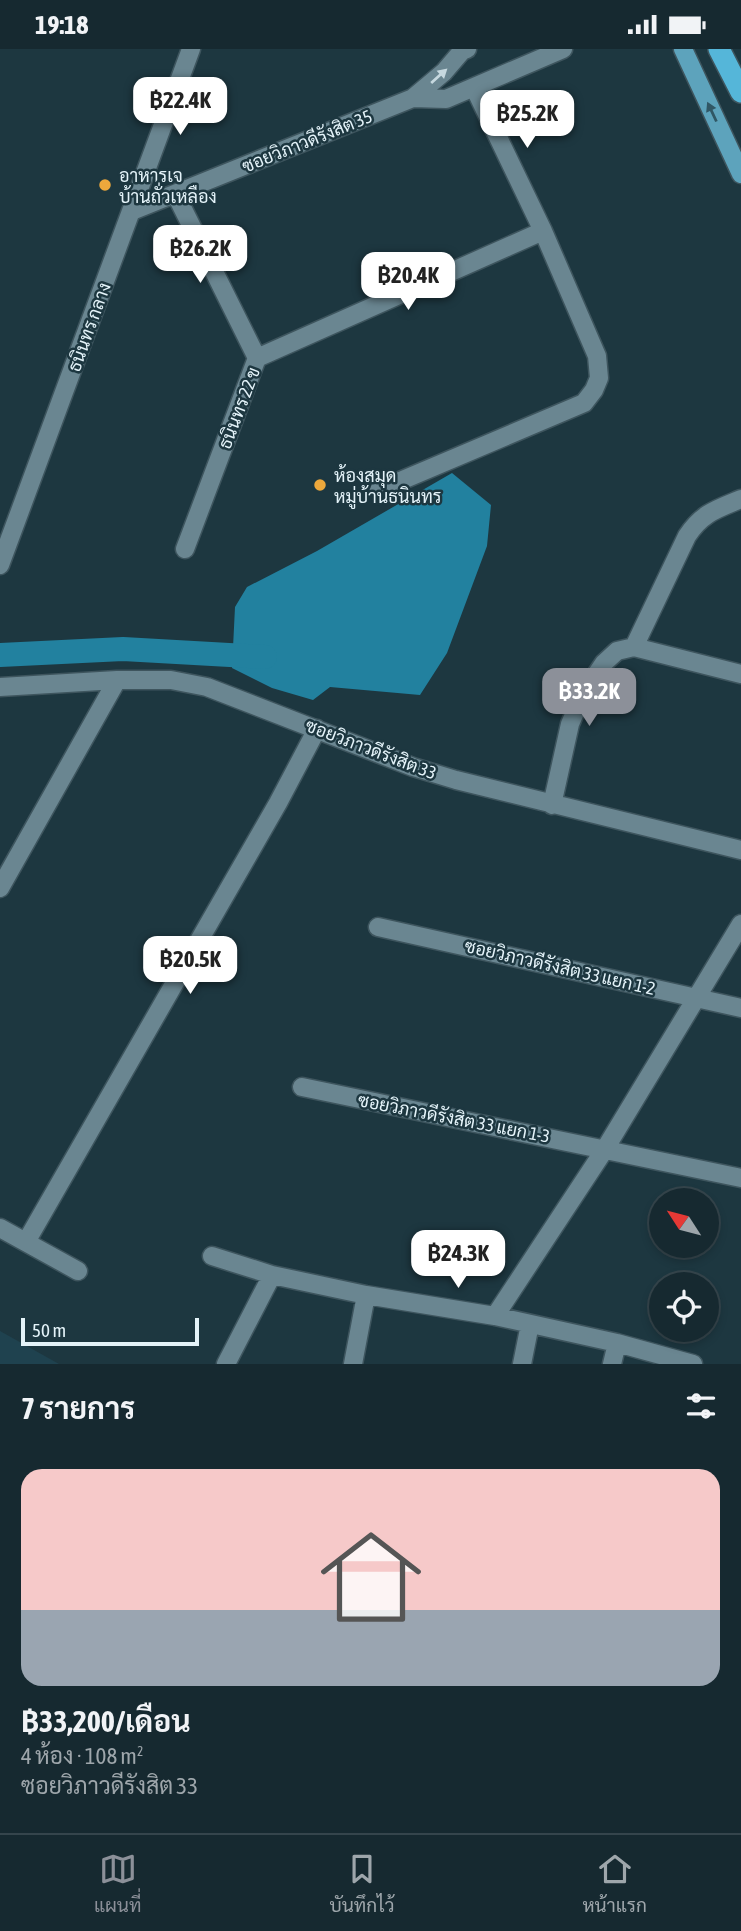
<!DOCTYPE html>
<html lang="th">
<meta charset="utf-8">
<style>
body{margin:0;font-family:"Asap Condensed",Sarabun,sans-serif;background:#23353c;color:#f1f3f6;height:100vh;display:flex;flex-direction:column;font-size:26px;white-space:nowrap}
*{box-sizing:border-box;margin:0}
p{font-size:23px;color:#9ea6ab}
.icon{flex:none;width:38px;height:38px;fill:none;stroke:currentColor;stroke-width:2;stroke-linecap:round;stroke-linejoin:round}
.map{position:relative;height:1315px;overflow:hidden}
.panel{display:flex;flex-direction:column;background:#162930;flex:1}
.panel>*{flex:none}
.needle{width:46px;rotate:306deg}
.controls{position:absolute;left:649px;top:1139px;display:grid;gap:14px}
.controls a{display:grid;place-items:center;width:70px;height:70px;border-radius:50%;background:#162930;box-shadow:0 4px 10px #0003,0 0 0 2px #35454c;font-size:35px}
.scale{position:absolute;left:21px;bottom:18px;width:178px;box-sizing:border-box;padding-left:7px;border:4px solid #e4f3f9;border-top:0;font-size:19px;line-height:24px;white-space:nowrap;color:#e4f3f9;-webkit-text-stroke:5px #1d3740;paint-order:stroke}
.price{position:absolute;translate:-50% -60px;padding:0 16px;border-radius:14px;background:#fff;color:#222;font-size:23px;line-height:46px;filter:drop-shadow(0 2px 4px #0008)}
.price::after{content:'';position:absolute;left:50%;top:42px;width:21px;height:16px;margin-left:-10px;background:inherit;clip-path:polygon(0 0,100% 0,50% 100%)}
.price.selected{background:#8c9099;color:#fff}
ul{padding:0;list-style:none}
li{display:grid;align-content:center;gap:14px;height:371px;padding:0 21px}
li+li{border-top:2px solid #35454c}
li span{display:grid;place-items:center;height:217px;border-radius:21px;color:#555}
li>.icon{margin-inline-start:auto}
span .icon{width:126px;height:126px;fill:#fffc;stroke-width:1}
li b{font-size:30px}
h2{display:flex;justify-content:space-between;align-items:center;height:84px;padding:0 21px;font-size:30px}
.status{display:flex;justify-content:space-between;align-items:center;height:49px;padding:0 35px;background:#162930;direction:ltr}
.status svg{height:19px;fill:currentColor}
.menu{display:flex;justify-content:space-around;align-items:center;height:98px;border-top:2px solid #35454c;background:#162930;font-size:19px;color:#9ea6ab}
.menu a{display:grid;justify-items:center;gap:4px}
.menu .selected{color:#8c9099}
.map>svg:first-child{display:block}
.built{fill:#1f424f}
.water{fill:#22819f}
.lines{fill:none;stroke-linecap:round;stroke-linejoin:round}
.canal{stroke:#22819f;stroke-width:24}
.minor-casing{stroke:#3e555e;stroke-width:21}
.major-casing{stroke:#3e555e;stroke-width:21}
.highway-casing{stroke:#3e555e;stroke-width:24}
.minor{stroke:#6a8691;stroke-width:18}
.major{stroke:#5da3bc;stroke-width:18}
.highway{stroke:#55b6d9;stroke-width:21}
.oneway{fill:#c6d8df}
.oneway2{fill:#305765}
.poi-dot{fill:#eda83c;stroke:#1d3740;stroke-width:2.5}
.labels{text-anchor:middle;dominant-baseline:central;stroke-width:5;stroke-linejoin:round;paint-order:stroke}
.street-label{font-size:18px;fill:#e4f3f9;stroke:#1d3740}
.poi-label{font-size:18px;fill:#e4f3f9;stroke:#1d3740;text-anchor:start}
</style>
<div class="status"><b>19:18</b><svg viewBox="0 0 49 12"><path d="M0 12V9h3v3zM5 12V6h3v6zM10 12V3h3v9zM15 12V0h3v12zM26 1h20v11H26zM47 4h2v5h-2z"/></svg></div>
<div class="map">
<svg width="741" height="1315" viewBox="0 0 741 1315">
<rect width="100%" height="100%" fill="#1d3740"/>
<path class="built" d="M 0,1282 L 59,1315 L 0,1315 Z"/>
<path class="water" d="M 452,424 L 491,456 L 487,497 L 447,604 L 420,646 L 330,638 L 313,651 L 272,639 L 232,619 L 235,558 L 247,538 L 317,502 Z"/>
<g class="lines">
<path class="canal" d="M 0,606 L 123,600 L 265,608"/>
<defs>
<path id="minor" d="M 413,49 L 446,50 L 563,0
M 176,146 L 257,309 L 185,500
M 132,162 L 413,49 L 444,23 L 462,2 L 467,0
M 257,309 L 543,182
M 379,441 L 584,354 L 594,341 L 599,329 L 597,307 L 543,182 L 474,38
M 0,516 L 191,0
M 634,598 L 687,487 C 702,464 717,460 741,450
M 0,638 L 117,631 L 171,631 L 207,638 L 413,718 L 456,731 L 741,801
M 552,756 L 570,675 L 583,645 L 604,614 L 617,602 L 634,598 L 741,625
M 0,839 L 117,631
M 378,878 L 741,959
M 302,1038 L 741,1129
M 0,1179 L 78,1222
M 26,1193 L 278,754 L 317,680
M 212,1207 L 272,1226 L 366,1246 L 495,1267 L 617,1294 L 693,1315
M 495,1267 L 605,1100 L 741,875
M 226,1315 L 272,1226
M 353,1315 L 366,1246
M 522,1315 L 530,1275
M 612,1315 L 617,1294"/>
<path id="major" d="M 683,0 L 741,125"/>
<path id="highway" d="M 719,0 L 741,43"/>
</defs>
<use href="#minor" class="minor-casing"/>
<use href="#major" class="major-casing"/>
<use href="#highway" class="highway-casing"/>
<use href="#minor" class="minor"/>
<use href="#major" class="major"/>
<use href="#highway" class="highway"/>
</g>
<defs><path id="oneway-solid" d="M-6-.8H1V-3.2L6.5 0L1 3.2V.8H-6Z" transform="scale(1.75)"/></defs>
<use class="oneway" href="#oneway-solid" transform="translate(439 27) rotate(-42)"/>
<use class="oneway2" href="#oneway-solid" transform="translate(712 63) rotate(-115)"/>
<g class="poi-dot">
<circle cx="105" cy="136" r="7"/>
<circle cx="320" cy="436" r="7"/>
</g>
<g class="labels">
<g class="street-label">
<text transform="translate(307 92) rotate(-22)">ซอยวิภาวดีรังสิต 35</text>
<text transform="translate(89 278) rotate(-70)">ธนินทร กลาง</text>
<text transform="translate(239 359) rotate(-69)">ธนินทร 22 ข</text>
<text transform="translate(371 700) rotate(21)">ซอยวิภาวดีรังสิต 33</text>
<text transform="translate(560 918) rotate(13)">ซอยวิภาวดีรังสิต 33 แยก 1-2</text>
<text transform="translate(454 1069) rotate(11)">ซอยวิภาวดีรังสิต 33 แยก 1-3</text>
</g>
<g class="poi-label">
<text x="119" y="126">อาหารเจ<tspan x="119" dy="21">บ้านถั่วเหลือง</tspan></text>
<text x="334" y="426">ห้องสมุด<tspan x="334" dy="21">หมู่บ้านธนินทร</tspan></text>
</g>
</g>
</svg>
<div class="controls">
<a><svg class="needle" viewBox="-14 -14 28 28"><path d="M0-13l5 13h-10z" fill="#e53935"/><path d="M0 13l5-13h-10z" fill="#9ea6ab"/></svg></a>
<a><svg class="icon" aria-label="locate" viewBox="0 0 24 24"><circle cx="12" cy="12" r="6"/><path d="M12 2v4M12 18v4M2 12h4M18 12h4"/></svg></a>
</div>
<div class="scale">50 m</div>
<b class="price" style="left:180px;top:88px">฿22.4K</b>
<b class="price" style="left:527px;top:101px">฿25.2K</b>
<b class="price" style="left:200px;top:236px">฿26.2K</b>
<b class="price" style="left:408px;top:263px">฿20.4K</b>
<b class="price selected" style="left:589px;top:679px">฿33.2K</b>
<b class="price" style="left:190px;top:947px">฿20.5K</b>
<b class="price" style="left:458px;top:1241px">฿24.3K</b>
</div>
<section class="panel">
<h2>7 รายการ<svg class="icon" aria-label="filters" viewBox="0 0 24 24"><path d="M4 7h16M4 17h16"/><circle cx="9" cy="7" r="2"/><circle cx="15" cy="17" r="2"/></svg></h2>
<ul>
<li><span style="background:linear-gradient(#f6c9c9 65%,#9aa5b1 0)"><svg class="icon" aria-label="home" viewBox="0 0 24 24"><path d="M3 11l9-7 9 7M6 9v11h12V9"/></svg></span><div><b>฿33,200/เดือน</b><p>4 ห้อง · 108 m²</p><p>ซอยวิภาวดีรังสิต 33</p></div></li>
</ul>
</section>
<nav class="menu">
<a class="selected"><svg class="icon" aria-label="map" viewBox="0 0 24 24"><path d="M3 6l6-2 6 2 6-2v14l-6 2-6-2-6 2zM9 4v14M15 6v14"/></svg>แผนที่</a>
<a><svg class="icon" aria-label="saved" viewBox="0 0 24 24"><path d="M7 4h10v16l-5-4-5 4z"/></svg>บันทึกไว้</a>
<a><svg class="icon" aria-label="home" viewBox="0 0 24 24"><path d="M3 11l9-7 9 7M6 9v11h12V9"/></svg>หน้าแรก</a>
</nav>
